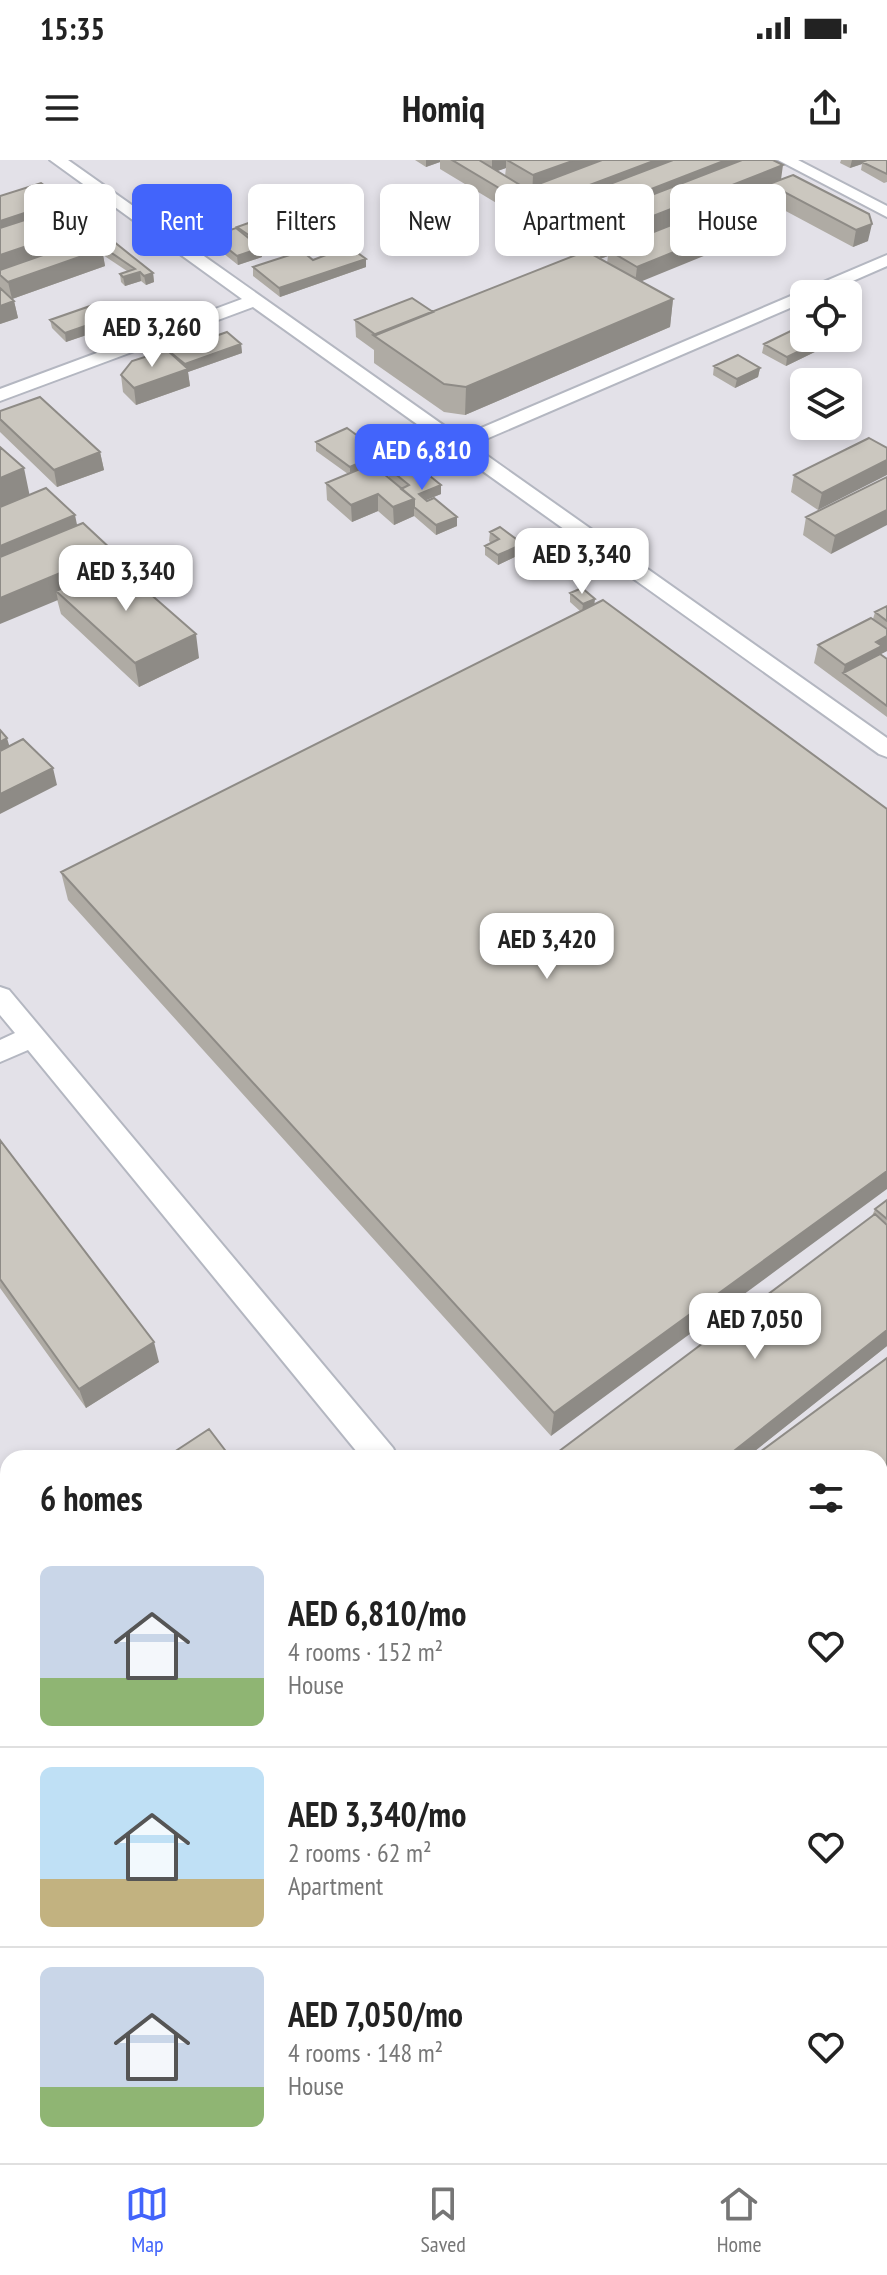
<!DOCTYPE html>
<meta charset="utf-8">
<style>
body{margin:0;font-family:"PT Sans Narrow",sans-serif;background:#f6f6f6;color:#222;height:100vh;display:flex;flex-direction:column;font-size:30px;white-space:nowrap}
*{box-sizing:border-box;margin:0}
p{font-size:26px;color:#767676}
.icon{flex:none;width:44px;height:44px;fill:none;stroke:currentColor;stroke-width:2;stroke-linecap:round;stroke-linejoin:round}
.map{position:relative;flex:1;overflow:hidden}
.panel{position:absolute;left:0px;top:1290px;width:888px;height:714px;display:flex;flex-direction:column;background:#fff;border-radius:24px 24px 0 0;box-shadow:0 4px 12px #0003}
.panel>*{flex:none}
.banner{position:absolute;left:24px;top:24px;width:840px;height:72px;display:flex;gap:16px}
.buttons{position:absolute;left:790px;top:120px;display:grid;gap:16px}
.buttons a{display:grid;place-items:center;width:72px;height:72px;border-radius:12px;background:#fff;box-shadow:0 4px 12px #0003;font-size:40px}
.price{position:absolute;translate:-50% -68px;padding:0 18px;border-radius:16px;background:#fff;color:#222;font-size:26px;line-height:52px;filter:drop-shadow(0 2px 4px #0008)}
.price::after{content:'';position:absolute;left:50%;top:48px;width:24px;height:18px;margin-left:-12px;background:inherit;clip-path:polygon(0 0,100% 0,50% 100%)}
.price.on{background:#4264fb;color:#fff}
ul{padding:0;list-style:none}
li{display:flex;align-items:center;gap:24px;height:200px;padding:0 40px}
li+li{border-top:2px solid #e0e0e0}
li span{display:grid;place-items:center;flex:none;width:224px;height:160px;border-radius:12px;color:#555}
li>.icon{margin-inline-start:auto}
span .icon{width:96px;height:96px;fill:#fffc;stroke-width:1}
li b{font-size:34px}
h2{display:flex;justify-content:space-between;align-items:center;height:96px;padding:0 40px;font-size:34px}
.pill{padding:0 28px;border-radius:12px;background:#fff;box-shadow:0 4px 12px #0003;font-size:28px;line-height:72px}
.pill.on{background:#4264fb;color:#fff}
.status{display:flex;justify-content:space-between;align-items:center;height:56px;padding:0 40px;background:#fff;direction:ltr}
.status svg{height:22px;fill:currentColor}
header{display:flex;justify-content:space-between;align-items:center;height:104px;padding:0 40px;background:#fff;font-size:36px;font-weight:700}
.tabs{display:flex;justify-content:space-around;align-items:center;height:112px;border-top:2px solid #e0e0e0;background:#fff;font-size:22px;color:#767676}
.tabs a{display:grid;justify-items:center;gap:4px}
.tabs .on{color:#4264fb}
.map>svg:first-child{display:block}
.industrial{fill:#e3e1e8;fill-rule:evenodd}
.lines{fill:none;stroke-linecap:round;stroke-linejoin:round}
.lane-casing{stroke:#b4b7c1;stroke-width:4}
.lane{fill:#fff;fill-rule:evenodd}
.wall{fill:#afaba4;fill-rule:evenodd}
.shaded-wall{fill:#8e8b86}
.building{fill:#cbc7bf;stroke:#8e8b86;stroke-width:2}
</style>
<div class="status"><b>15:35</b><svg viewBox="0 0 49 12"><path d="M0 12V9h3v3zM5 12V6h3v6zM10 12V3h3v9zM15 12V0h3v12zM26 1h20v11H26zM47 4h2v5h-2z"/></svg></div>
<header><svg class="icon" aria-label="menu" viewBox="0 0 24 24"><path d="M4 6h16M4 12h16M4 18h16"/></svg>Homiq<svg class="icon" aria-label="share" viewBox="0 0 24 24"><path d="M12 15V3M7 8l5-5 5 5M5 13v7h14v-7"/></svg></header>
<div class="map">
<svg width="887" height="2003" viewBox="0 0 887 2003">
<rect width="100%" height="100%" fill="#efe9e1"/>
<path class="industrial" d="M 0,0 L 887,0 L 887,2003 L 0,2003 ZM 804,134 L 848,134 L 848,178 L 804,178 ZM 804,222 L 848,222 L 848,266 L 804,266 ZM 8,1298 L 880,1298 L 880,1996 L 8,1996 Z"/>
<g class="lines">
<defs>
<path id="lane" d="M 50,0 L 68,0 L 460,277 L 887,95 L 887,106 L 823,134 L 804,134 L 804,142 L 472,285 L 887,578 L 887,597 L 879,594 L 253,147 L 0,241 L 0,229 L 242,139 Z
M 778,0 L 798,0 L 887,46 L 887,57 Z
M 0,827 L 9,830 L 393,1288 L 398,1298 L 362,1298 L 28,890 L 0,902 L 0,880 L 15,873 L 0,855 Z
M 887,1855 L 887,1927 L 880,1925 L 880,1858 Z"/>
</defs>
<use href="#lane" class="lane-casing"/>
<use href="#lane" class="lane"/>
</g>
<path class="wall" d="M 415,0 L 773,0 L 781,19 L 793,15 L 868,81 L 853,87 L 767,41 L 768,32 L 755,38 L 776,49 L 774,58 L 757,65 L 762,77 L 749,83 L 742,79 L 741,81 L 716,90 L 640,121 L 673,139 L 670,167 L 465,255 L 444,252 L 374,203 L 374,190 L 356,177 L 355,160 L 433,152 L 607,103 L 608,96 L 600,99 L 578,85 L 578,79 L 573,81 L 551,69 L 551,62 L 541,66 L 519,53 L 520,41 L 503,47 L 440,9 L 440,2 L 426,7 ZM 506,8 L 505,16 L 497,11 Z
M 841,0 L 887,0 L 887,22 L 884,23 L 861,10 L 862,4 L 850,8 L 840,3 Z
M 0,36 L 65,47 L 95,63 L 99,85 L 98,86 L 100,88 L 100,85 L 153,113 L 154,122 L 146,125 L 141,121 L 125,126 L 121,122 L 120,114 L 127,111 L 103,95 L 105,106 L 12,139 L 14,141 L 18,158 L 0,164 Z
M 237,67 L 302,67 L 255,83 L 262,97 L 238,105 L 213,85 L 212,76 L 237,69 Z
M 320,85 L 366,107 L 280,137 L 253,116 L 253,107 L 313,100 L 324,96 L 321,94 Z
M 111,157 L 113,166 L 66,182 L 52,168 L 50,160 Z
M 241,184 L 242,193 L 188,212 L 190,226 L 136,245 L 123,232 L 121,215 L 170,194 Z
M 764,184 L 825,187 L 786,206 L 762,193 Z
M 714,206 L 760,208 L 758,217 L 735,228 L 713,215 Z
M 0,251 L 100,292 L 104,310 L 57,327 L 0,272 Z
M 316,282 L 382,302 L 373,306 L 389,318 L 388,308 L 441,325 L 441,334 L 426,340 L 457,366 L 436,375 L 414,356 L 394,365 L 378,351 L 352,362 L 327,340 L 326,323 L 348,314 L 316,291 Z
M 887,288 L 818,350 L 791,332 L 794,315 Z
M 887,317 L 831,394 L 803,375 L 806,357 Z
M 29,335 L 77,366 L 115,405 L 199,498 L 139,527 L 61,454 Z
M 490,372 L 523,393 L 498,405 L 485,395 L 485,386 L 491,383 L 489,381 Z
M 570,433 L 595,444 L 887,649 L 551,1276 L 68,740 L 61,712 L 580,451 L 570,442 Z
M 887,446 L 887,491 L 881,494 L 887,499 L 887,557 L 814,503 L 818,485 L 873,459 L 875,452 Z
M 0,980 L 159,1202 L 86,1248 L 0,1128 Z
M 887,1040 L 887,1186 L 746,1298 L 872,1056 L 875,1049 Z
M 887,1198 L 887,1363 L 880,1356 L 880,1298 Z"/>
<path class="shaded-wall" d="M 426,0 L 440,0 L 440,2 L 426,7 Z
M 492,0 L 506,0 L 506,8 L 492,13 Z
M 575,0 L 634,0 L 532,38 L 533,15 Z
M 656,0 L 712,0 L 552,46 L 551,62 L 541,66 L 542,43 Z
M 726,0 L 752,0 L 579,63 L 578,79 L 573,81 L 574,59 Z
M 852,0 L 871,0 L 862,2 L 862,4 L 850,8 Z
M 783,5 L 780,27 L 769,24 L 768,32 L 688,64 L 608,90 L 608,96 L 600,99 L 602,76 Z
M 520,25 L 520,41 L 503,47 L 504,31 Z
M 64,40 L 68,62 L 0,85 L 0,61 Z
M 776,49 L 774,58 L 750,67 L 751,59 Z
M 302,58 L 302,67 L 250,85 L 250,76 Z
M 95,63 L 99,85 L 4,118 L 0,115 L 0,95 Z
M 872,64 L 868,81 L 853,87 L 856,70 Z
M 764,68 L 762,77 L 749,83 L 750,74 Z
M 743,72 L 741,81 L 717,90 L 718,82 Z
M 718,74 L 716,91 L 635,124 L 637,107 Z
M 261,88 L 262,97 L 238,105 L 237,96 Z
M 102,89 L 105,106 L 12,139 L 8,122 Z
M 366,99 L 366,107 L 280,137 L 279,128 Z
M 140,112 L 141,121 L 125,126 L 123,117 Z
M 153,113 L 154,122 L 146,125 L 144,116 Z
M 673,139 L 670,167 L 465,255 L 466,227 Z
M 14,141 L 18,158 L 0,164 L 0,146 Z
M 111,157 L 113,166 L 66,182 L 65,173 Z
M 827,178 L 825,187 L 786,206 L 787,197 Z
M 241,184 L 242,193 L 188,212 L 190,226 L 136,245 L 134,228 L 185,210 L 185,204 Z
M 760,208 L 758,217 L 735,228 L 737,219 Z
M 100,292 L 104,310 L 57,327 L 54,310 Z
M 381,293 L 382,302 L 350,316 L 350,307 Z
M 887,300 L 887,315 L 818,350 L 822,333 Z
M 24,308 L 30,337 L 0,349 L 0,318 Z
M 441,325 L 441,334 L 419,343 L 419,334 Z
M 378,334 L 378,351 L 352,362 L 351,345 Z
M 414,339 L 414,356 L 394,365 L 393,347 Z
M 887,350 L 887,365 L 831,394 L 835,376 Z
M 75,355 L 80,379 L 0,412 L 0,386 Z
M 457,357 L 457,366 L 436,375 L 436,365 Z
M 523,384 L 523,393 L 498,405 L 498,395 Z
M 113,391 L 117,415 L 56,431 L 58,440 L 0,464 L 0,438 Z
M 595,439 L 594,448 L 582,453 L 583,444 Z
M 196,474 L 199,498 L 139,527 L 135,503 Z
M 887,476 L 887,491 L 843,513 L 845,505 L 876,482 Z
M 7,578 L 12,595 L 0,601 L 0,582 Z
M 53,608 L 57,625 L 0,654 L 0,634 Z
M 887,1011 L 887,1029 L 551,1276 L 554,1253 Z
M 887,1170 L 887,1186 L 746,1298 L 725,1298 Z
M 154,1182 L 159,1202 L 86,1248 L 79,1229 Z
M 887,1455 L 887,1463 L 880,1469 L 880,1461 Z
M 8,1526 L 8,1551 L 0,1557 L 0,1531 Z
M 8,1612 L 8,1627 L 0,1632 L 0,1618 Z
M 0,1696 L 8,1710 L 8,1712 L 0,1718 Z
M 8,1857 L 8,1869 L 0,1875 L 0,1863 Z"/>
<path class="building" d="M 452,0 L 479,0 L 520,25 L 504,31 Z
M 507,0 L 575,0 L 533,15 Z
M 602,0 L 656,0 L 542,43 L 520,31 Z
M 673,0 L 726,0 L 574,59 L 552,46 Z
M 742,0 L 773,0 L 783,5 L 602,76 L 579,63 Z
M 867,0 L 887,0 L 887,14 L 862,2 Z
M 793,15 L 869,54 L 872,64 L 856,70 L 769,24 Z
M 41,23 L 64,40 L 0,61 L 0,36 Z
M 753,37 L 776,49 L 751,59 L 729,46 Z
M 71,45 L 95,63 L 0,95 L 0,68 Z
M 726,47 L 764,68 L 750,74 L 713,53 Z
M 289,49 L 302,58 L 250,76 L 237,67 Z
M 708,53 L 743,72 L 718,82 L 718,74 L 691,59 Z
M 689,58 L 718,74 L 637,107 L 608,90 Z
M 236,68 L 261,88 L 237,96 L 212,76 Z
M 89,79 L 102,89 L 8,122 L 0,115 L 0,110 Z
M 339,79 L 366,99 L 279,128 L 253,107 L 302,91 L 313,100 L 331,93 L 320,85 Z
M 113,81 L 153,113 L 144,116 L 140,112 L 123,117 L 120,114 L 135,109 L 100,85 Z
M 586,91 L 673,139 L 466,227 L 444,224 L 373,175 Z
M 0,128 L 14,141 L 0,146 Z
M 412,138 L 433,152 L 376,175 L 355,160 Z
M 96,144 L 111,157 L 65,173 L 50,160 Z
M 803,165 L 804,178 L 827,178 L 787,197 L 764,184 Z
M 227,172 L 241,184 L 185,204 L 170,192 Z
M 167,190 L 188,209 L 134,228 L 121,215 L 132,201 Z
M 738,195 L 760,208 L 737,219 L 714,206 Z
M 40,237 L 100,292 L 54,310 L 0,259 L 0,251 Z
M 347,268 L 381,293 L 350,307 L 316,282 Z
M 869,278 L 887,288 L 887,300 L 822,333 L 794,315 Z
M 0,287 L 24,308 L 0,318 Z
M 410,300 L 441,325 L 419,334 L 427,341 L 434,338 L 457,357 L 436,365 L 414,347 L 414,339 L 401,329 L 409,325 L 388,308 Z
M 372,304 L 414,339 L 393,347 L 378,334 L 351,345 L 326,323 Z
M 887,317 L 887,350 L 835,376 L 806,357 Z
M 46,328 L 75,355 L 0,386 L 0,347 Z
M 83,363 L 113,391 L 0,438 L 0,397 Z
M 500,367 L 523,384 L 498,395 L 485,386 L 499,379 L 490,372 Z
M 116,404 L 196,474 L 135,503 L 56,431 Z
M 582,428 L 595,439 L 583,444 L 570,433 Z
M 603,440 L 887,649 L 887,1011 L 554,1253 L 61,712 Z
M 887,446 L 887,461 L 875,452 Z
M 871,458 L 887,469 L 887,476 L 876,482 L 882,486 L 845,505 L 818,485 Z
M 880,494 L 887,499 L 887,546 L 843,513 Z
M 0,570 L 7,578 L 0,582 Z
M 23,579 L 53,608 L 0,634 L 0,591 Z
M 0,980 L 154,1182 L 79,1229 L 0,1119 Z
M 887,1040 L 887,1059 L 875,1049 Z
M 875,1054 L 887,1065 L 887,1170 L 725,1298 L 550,1298 Z
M 887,1198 L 887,1336 L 881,1330 L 880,1331 L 880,1298 L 752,1298 Z
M 209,1269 L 231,1298 L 165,1298 Z
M 880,1359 L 887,1367 L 887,1455 L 880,1461 Z
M 8,1403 L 8,1526 L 0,1531 L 0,1408 Z
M 887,1504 L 887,1693 L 884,1695 L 880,1690 L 880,1510 Z
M 0,1582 L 8,1596 L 8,1612 L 0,1618 Z
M 8,1760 L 8,1857 L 0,1863 L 0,1765 Z
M 444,1996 L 581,1996 L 586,2003 L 448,2003 Z"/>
</svg>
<div class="buttons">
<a><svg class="icon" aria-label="locate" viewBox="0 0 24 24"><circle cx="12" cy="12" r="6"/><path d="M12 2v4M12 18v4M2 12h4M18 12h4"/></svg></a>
<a><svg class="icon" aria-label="layers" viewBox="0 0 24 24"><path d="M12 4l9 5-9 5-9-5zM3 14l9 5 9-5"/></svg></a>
</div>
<b class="price" style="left:152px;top:209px">AED 3,260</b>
<b class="price on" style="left:422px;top:332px">AED 6,810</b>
<b class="price" style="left:582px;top:436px">AED 3,340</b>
<b class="price" style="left:126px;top:453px">AED 3,340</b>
<b class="price" style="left:547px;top:821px">AED 3,420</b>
<b class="price" style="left:755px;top:1201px">AED 7,050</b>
<div class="banner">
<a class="pill">Buy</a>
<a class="pill on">Rent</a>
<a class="pill">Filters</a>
<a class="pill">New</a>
<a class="pill">Apartment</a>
<a class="pill">House</a>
</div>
<section class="panel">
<h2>6 homes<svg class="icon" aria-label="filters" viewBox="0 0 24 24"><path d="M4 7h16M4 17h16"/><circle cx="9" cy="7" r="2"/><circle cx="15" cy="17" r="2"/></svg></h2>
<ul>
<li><span style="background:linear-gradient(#c9d6e8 70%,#8fb573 0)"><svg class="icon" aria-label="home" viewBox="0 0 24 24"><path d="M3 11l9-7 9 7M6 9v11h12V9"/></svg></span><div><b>AED 6,810/mo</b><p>4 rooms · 152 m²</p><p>House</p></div><svg class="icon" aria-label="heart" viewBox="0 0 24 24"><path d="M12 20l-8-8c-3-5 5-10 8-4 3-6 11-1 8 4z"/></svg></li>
<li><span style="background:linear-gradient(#bfe0f5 70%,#c2b280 0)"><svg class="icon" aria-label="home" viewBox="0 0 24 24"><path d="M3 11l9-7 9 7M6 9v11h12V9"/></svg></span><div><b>AED 3,340/mo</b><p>2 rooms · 62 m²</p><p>Apartment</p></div><svg class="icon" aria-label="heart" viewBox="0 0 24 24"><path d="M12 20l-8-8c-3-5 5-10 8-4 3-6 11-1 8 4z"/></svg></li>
<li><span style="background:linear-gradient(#c9d6e8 75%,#8fb573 0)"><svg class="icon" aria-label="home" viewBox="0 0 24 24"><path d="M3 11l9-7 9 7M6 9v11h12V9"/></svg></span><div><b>AED 7,050/mo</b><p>4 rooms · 148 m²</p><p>House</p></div><svg class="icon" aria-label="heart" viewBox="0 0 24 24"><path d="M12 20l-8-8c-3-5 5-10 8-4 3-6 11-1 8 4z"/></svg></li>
</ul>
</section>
</div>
<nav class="tabs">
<a class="on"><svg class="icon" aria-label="map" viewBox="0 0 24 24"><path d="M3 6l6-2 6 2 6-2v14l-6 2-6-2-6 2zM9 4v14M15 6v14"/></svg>Map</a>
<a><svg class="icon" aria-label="saved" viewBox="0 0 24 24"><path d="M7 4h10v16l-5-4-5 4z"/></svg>Saved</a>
<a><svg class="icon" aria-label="home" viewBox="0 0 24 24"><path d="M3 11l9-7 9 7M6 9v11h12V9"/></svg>Home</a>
</nav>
